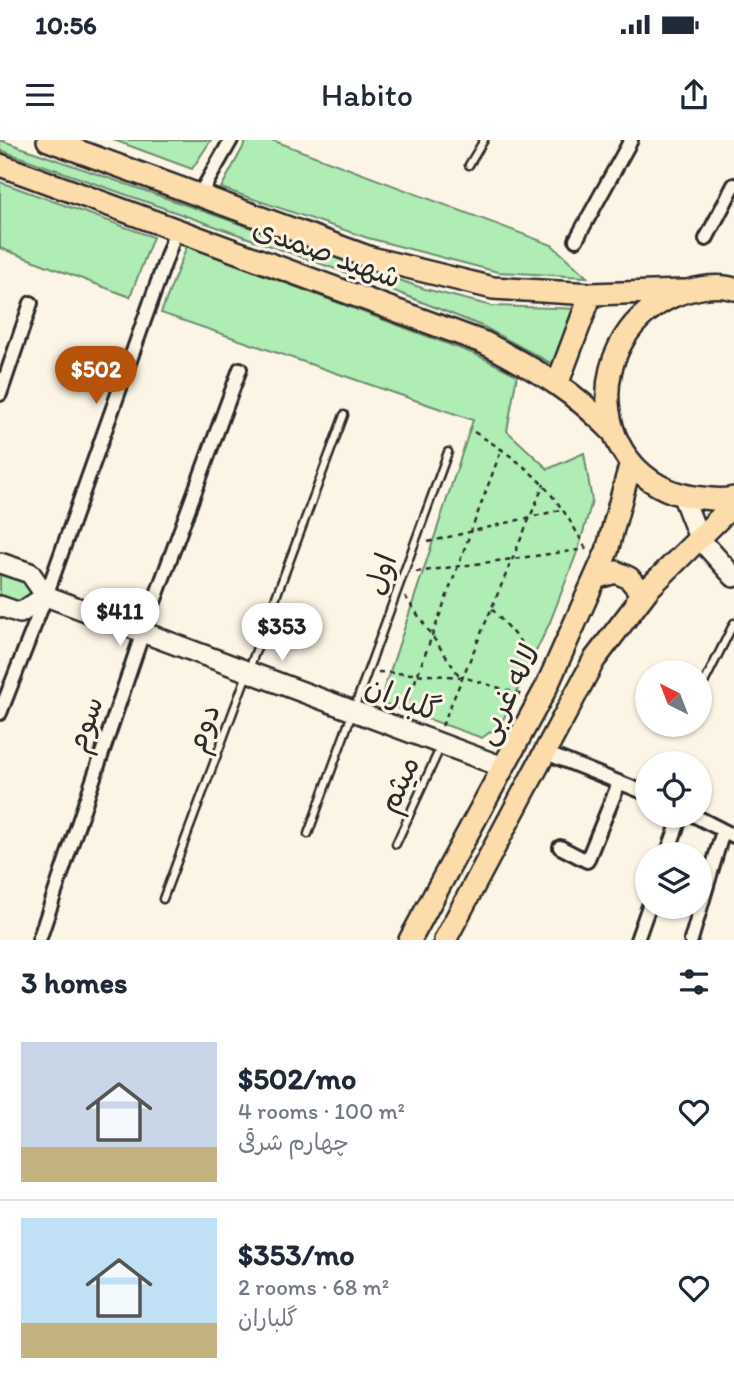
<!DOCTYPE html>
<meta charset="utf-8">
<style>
body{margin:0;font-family:Itim,"Playpen Sans Arabic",sans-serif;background:#f6f6f7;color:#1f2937;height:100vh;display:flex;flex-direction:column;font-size:26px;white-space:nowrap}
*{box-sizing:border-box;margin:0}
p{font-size:23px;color:#747a83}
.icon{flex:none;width:38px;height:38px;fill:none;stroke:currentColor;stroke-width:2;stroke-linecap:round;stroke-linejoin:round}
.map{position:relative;height:800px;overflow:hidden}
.panel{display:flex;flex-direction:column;background:#fff;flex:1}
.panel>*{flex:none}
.needle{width:46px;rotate:318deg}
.buttons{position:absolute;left:635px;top:520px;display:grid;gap:14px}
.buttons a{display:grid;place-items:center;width:77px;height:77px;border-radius:50%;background:#fff;box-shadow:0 2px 5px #0004;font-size:35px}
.price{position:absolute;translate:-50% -60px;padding:0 16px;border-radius:24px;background:#fff;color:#222;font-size:23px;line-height:46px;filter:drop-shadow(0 2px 4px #0008)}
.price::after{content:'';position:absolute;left:50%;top:42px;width:21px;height:16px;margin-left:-10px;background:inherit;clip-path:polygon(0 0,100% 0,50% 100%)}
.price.selected{background:#b45309;color:#fff}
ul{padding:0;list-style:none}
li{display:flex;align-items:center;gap:21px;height:175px;padding:0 21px}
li+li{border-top:2px solid #e0e1e3}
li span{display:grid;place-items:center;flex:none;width:196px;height:140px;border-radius:0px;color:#555}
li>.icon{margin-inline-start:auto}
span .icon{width:84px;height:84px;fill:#fffc;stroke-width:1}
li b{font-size:30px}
h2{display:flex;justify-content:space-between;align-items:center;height:84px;padding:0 21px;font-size:30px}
.status{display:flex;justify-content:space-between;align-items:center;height:49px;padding:0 35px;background:#fff;direction:ltr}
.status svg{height:19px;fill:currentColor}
header{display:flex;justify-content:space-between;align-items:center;height:91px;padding:0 21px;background:#fff;font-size:32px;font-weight:600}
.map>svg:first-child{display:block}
.green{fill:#afedb5;stroke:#6d8c70;stroke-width:2}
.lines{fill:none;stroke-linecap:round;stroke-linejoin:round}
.lane-casing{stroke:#2b2b2b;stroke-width:11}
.street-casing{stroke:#2b2b2b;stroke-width:18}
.secondary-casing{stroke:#2b2b2b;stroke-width:24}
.primary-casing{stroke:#2b2b2b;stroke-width:26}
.path{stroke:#2b2b2b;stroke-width:2.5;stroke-dasharray:5 5;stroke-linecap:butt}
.lane{stroke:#fcf5e5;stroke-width:6}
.street{stroke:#fcf5e5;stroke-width:12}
.secondary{stroke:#fcf5e5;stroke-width:19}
.primary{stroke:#fddcac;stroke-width:21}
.labels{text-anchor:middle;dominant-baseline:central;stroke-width:6;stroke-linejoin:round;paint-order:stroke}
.street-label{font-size:30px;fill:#2b2b2b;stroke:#fcf5e5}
</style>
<div class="status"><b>10:56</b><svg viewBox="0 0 49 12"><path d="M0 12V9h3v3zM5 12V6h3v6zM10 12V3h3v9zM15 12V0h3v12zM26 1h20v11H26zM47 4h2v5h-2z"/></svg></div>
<header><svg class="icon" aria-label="menu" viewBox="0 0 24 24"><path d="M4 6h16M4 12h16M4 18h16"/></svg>Habito<svg class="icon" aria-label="share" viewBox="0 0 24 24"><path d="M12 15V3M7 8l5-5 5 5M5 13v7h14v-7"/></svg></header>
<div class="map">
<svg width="734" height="800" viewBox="0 0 734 800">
<rect width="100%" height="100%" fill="#fcf5e5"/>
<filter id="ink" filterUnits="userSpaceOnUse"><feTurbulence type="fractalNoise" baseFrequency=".0143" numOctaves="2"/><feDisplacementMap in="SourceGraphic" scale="14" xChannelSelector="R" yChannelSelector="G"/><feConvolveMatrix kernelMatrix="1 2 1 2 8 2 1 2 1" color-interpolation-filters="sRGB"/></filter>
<g filter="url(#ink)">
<path class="green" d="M 0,0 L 425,149 L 492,166 L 582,169 L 558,227 L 484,187 L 372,142 L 0,10 Z
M 114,0 L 211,0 L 192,29 Z
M 247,0 L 272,0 L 552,105 L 587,137 L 498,132 L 368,98 L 221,48 Z
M 0,42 L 153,97 L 130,157 L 0,108 Z
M 187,106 L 477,215 L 517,235 L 507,291 L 548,329 L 584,313 L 592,361 L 579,407 L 550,482 L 501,584 L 482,598 L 380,562 L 473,280 L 161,173 Z
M 0,423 L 45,456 L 20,472 L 0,465 Z"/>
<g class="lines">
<defs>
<path id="lane" d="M 469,25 L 484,0
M 704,543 L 734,483
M 308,694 L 448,312
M 396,704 L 441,606
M 163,759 L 344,275"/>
<path id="street" d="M 199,56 L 231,0
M 706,99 L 734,45
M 576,100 L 631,0
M 0,254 L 31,163
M 0,573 L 46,456 L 177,88
M 546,613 L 648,654
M 695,676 L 734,696
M 560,707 L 587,721 L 619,643
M 667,714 L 681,676
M 39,800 L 143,492 L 240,229
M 637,800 L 649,766
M 691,800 L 723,691"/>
<path id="secondary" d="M 683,357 L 699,398 L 734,437
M 0,423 L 30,433 L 46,456
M 46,456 L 503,627
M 0,466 L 20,473 L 46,456"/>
<path id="primary" d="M 48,0 L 371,118 L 493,148 L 591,154 L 684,151
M 0,25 L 485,203 C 539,232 569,247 613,292
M 734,149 C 716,143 688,149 671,157 C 574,203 592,349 702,358 C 713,359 723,361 734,358
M 558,242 L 591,154
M 595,438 L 616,432 L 629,438 L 640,451 L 636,465
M 410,800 L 546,548 L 607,411 L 631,322
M 445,800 L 594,520 L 649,448 L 734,364"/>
</defs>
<use href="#lane" class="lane-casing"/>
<use href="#street" class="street-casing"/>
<use href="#secondary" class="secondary-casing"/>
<use href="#primary" class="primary-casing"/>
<path class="path" d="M 474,292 C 531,326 556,352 587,411
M 428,402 L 564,369
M 416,432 L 586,409
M 405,456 L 460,537
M 492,469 L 537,521
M 378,532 L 463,537 L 523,555
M 404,571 L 502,308
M 442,586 L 544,344"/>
<use href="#lane" class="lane"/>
<use href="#street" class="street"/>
<use href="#secondary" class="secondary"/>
<use href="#primary" class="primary"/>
</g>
</g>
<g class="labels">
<g class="street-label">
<text transform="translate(327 112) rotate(20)">شهید صمدی</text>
<text transform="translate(380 434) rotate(-70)">اول</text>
<text transform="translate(507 554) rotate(-63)">لاله غربی</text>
<text transform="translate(403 558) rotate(21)">گلباران</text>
<text transform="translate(84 584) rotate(-71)">سوم</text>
<text transform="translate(202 588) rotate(-70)">دوم</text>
<text transform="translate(398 644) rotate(-65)">میثم</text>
</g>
</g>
</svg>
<div class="buttons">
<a><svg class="needle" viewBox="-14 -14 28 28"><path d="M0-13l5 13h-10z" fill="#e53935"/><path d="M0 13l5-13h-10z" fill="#747a83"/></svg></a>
<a><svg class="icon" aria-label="locate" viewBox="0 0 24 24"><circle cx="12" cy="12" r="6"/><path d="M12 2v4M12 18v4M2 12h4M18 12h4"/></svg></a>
<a><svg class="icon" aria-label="layers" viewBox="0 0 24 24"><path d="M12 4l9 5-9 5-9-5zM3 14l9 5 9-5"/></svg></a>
</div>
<b class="price selected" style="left:96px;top:266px">$502</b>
<b class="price" style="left:120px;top:508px">$411</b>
<b class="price" style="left:282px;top:523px">$353</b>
</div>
<section class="panel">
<h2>3 homes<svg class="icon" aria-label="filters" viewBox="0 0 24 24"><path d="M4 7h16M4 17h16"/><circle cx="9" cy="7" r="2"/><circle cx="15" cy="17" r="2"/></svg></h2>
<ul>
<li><span style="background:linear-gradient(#c9d6e8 75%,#c2b280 0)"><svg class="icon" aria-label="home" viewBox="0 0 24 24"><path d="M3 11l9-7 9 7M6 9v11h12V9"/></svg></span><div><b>$502/mo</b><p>4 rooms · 100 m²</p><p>چهارم شرقی</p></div><svg class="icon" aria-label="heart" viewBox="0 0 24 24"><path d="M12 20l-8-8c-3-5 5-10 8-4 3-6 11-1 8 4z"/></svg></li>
<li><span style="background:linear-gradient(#bfe0f5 75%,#c2b280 0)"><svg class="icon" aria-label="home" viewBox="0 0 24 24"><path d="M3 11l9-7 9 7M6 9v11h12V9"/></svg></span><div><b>$353/mo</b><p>2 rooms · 68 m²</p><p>گلباران</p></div><svg class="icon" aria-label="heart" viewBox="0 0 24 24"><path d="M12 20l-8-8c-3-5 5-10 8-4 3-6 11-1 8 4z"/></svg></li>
</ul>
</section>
